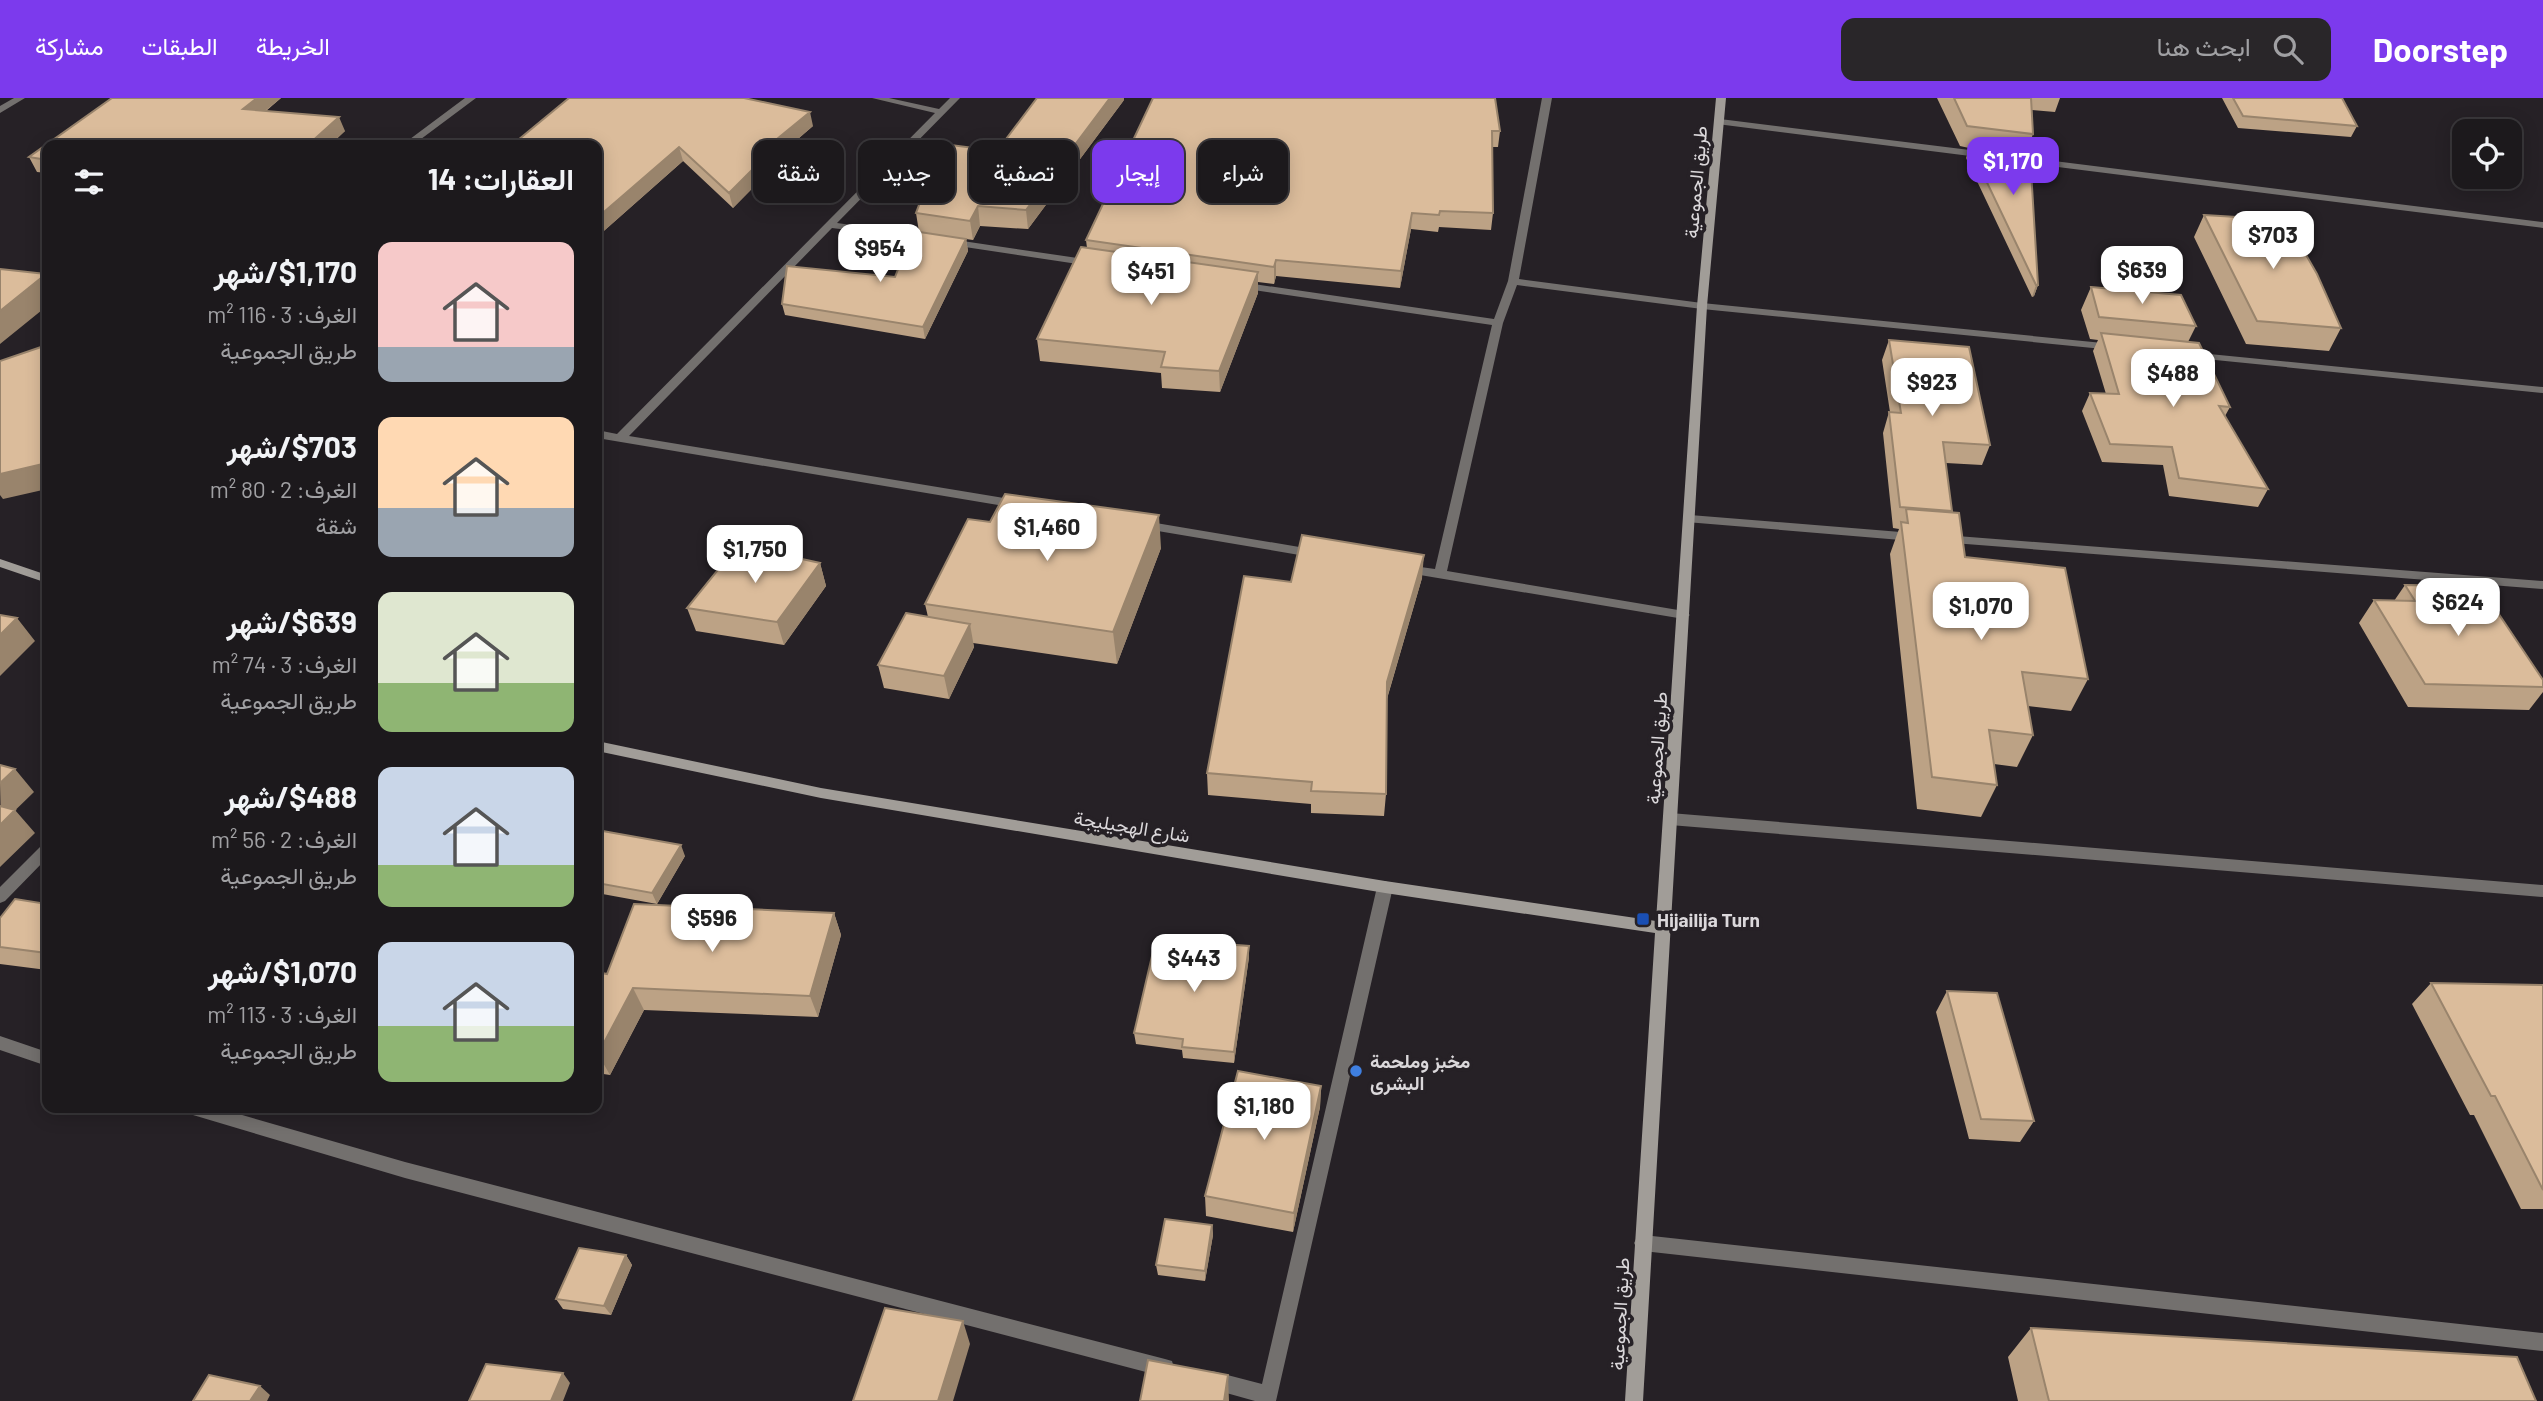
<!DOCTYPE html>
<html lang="ar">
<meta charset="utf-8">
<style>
body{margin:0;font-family:Barlow,Vazirmatn,sans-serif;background:#292629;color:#f1f3f6;direction:rtl;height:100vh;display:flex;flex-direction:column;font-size:26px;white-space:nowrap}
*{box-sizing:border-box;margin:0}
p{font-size:23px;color:#a0a0a3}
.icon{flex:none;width:38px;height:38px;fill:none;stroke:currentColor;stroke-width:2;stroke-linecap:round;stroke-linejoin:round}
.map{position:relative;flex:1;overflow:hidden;direction:ltr}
.panel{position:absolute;left:42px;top:42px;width:560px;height:973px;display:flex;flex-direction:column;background:#1c191c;border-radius:14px;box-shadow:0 4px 18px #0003,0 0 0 2px #3a383b;direction:rtl}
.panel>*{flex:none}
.banner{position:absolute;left:623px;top:42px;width:665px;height:63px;direction:rtl;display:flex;gap:14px}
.tools{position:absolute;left:2452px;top:21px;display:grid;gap:14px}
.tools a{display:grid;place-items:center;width:70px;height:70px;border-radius:14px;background:#1c191c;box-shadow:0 4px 18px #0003,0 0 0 2px #3a383b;font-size:35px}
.price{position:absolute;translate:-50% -60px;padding:0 16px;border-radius:14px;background:#fff;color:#222;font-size:23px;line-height:46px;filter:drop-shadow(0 2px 4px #0008)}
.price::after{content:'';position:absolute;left:50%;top:42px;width:21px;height:16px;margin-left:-10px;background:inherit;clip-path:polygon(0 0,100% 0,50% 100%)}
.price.on{background:#7c3aed;color:#fff}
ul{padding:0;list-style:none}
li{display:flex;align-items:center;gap:21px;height:175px;padding:0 28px}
li span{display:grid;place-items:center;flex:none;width:196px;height:140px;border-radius:14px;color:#555}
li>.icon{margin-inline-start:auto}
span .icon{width:84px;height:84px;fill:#fffc;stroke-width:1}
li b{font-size:30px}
h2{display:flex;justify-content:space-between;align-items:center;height:84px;padding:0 28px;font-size:30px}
.chip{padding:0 24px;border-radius:14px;background:#1c191c;box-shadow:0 4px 18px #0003,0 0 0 2px #3a383b;font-size:24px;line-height:63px}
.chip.on{background:#7c3aed;color:#fff}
header{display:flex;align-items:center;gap:42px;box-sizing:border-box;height:98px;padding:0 35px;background:#7c3aed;color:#fff}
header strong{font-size:33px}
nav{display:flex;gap:38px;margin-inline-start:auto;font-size:24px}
.search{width:490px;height:63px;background:#292629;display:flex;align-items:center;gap:18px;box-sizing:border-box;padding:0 24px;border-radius:14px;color:#a0a0a3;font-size:26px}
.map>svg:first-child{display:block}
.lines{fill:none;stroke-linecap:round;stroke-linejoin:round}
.street{fill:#73706e;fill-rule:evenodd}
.secondary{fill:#a19d98;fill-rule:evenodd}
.wall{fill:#bca285}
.shaded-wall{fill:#99846c}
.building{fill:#dbbc9b;stroke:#99846c;stroke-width:2}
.transit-dot{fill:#1a4fb4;stroke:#262126;stroke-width:2.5}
.shop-dot{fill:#3f7fe0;stroke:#262126;stroke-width:2.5}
.labels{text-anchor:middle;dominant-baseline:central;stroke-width:7;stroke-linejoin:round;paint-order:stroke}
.street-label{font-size:19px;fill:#dbd8db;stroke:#262126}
.poi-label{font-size:19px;font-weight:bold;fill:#dbd8db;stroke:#262126;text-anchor:start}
</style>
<header>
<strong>Doorstep</strong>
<div class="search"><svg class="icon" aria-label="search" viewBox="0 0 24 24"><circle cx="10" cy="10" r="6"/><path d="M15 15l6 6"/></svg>ابحث هنا</div>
<nav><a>الخريطة</a><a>الطبقات</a><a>مشاركة</a></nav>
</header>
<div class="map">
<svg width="2543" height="1303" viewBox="0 0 2543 1303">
<rect width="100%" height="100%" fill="#262126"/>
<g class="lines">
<path class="street" d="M 14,0 L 25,0 L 0,15 L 0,8 Z
M 465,0 L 476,0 L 413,47 L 402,47 Z
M 872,0 L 889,0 L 939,11 L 950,0 L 960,0 L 837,125 L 929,138 L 933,139 L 933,143 L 832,130 L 629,338 L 1016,402 L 1022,406 L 1020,409 L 1016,410 L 597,340 L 597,332 L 617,336 L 935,15 Z
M 1542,0 L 1552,0 L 1519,181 L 1702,205 L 2113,246 L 2118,249 L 2113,252 L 1702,211 L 1517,187 L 1503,225 L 1447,473 L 1684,513 L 1690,517 L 1684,521 L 1402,474 L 1400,471 L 1406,467 L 1435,471 L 1492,227 L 1240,190 L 1235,187 L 1240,184 L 1494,221 L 1508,183 Z
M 1720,21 L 1986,54 L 1991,57 L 1986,60 L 1717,26 L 1717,22 Z
M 2013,58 L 2543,124 L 2543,130 L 2010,63 L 2010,59 Z
M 949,141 L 1091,162 L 1096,165 L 1091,168 L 945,146 L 944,144 Z
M 2189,254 L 2543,289 L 2543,295 L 2185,259 L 2185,255 Z
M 1690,417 L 1913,435 L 1919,439 L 1913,443 L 1686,424 L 1684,421 L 1686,418 Z
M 1144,423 L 1317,452 L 1323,456 L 1317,460 L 1140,430 L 1138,427 L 1140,424 Z
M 1944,437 L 2543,483 L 2543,491 L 1940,444 L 1938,441 L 1940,438 Z
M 1670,715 L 2543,787 L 2543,799 L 1670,727 L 1665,725 L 1663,721 L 1665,717 Z
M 47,745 L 47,760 L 5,803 L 0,805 L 0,789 L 42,747 Z
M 1385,783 L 1390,785 L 1393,789 L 1276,1303 L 1255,1303 L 1212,1291 L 1205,1289 L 1203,1282 L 1205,1275 L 1212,1273 L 1262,1286 L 1377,789 L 1380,785 Z
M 0,938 L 47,954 L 47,968 L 0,952 Z
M 185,1010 L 218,1010 L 405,1064 L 1165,1261 L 1172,1263 L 1174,1270 L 1172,1277 L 1165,1279 L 405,1080 L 193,1017 L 187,1015 Z
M 1643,1137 L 2543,1235 L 2543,1253 L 1643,1153 L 1637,1151 L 1634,1145 L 1637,1139 Z"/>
<path class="secondary" d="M 1716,0 L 1726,0 L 1707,208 L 1643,1303 L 1625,1303 L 1655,835 L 1385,795 L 821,700 L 597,653 L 597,643 L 821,690 L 1385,783 L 1656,823 L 1697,208 Z
M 0,461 L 47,477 L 47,485 L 0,469 Z"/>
</g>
<path class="wall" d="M 112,0 L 281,0 L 266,13 L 345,33 L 330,47 L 47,47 L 47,75 L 37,74 L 29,59 Z
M 1153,0 L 1500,33 L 1498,49 L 1492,49 L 1493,115 L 1491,132 L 1439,129 L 1438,134 L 1411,131 L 1400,190 L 1276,178 L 1274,186 L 1258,184 L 1258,195 L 1220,294 L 1162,290 L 1161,275 L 1040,263 L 1037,241 L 1087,150 L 1086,142 Z
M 1937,0 L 2060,0 L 2055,14 L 2032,12 L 2033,36 L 2026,56 L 2038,187 L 2034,198 L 2032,199 L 1966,60 L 1969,50 L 1960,48 Z
M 2222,0 L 2342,0 L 2357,28 L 2351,39 L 2238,30 Z
M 1124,2 L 1028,131 L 980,128 L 973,142 L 966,141 L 968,153 L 925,241 L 785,217 L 782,206 L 895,179 L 919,134 L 916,115 L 997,53 Z
M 813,28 L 785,52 L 786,56 L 733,110 L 683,63 L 597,139 L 597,47 Z
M 2204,117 L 2341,230 L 2329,253 L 2246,246 L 2194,139 Z
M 2091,189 L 2196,228 L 2188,244 L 2230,309 L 2225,318 L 2268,391 L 2258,409 L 2169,398 L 2163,367 L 2102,364 L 2082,313 L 2090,295 L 2106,296 L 2093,253 L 2098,242 L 2090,241 L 2081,212 Z
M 1889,242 L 1990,347 L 1982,367 L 1946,365 L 1952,413 L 1965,459 L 2088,581 L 2071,613 L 2028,608 L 2033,637 L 2017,669 L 1994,666 L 1997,687 L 1981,719 L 1917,711 L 1890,456 L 1899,431 L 1893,430 L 1883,335 L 1889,314 L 1890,314 L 1882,262 Z
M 1161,450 L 1117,566 L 973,545 L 974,549 L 949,601 L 884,590 L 878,567 L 928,519 L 925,506 Z
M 820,465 L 826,488 L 784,547 L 696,533 L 687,510 Z
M 1422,480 L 1387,601 L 1386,696 L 1384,718 L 1311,715 L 1311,706 L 1208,697 L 1207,675 L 1291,484 Z
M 2405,487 L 2543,582 L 2543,594 L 2529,612 L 2408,609 L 2359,525 L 2374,502 L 2394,503 Z
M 597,732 L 685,758 L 657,806 L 597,795 Z
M 47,806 L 47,872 L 0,866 L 0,820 Z
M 834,815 L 841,837 L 818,919 L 644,912 L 610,977 L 597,975 L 597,874 L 607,876 Z
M 1249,848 L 1249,859 L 1234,965 L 1183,960 L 1182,952 L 1136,946 L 1134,935 Z
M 2431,885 L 2543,887 L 2543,1111 L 2521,1111 L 2474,1017 L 2470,1017 L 2412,906 Z
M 1947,893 L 2034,1023 L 2020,1044 L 1969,1041 L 1936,914 Z
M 1321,988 L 1320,1009 L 1293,1134 L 1206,1118 L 1205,1098 Z
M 1212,1127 L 1213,1137 L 1205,1183 L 1158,1177 L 1156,1167 Z
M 626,1157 L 632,1167 L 611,1217 L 563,1211 L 556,1201 Z
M 2031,1230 L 2536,1303 L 2018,1303 L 2008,1259 Z"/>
<path class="shaded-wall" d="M 257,0 L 281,0 L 250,25 L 243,11 Z
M 1110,0 L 1124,0 L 1124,2 L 1028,131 L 1026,112 Z
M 810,14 L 813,28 L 785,52 L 786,56 L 733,110 L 729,95 L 777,41 Z
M 339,19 L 345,33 L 330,47 L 308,47 Z
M 679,49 L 683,63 L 597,139 L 597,120 Z
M 978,108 L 980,128 L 973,142 L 970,123 Z
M 1412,115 L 1411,131 L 1400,190 L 1401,173 Z
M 966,141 L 968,153 L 925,241 L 923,229 Z
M 1276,162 L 1276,178 L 1274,186 L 1274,169 Z
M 1258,174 L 1258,195 L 1220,294 L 1219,273 Z
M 46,176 L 47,179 L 47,208 L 0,246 L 0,213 Z
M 2036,187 L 2038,187 L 2034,198 L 2032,199 Z
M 47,365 L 47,391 L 3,401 L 0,397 L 0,376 Z
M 1159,417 L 1161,450 L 1117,566 L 1113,534 Z
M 1424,457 L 1422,480 L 1385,607 L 1387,584 Z
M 820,465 L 826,488 L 784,547 L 777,524 Z
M 17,520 L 35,543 L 0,578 L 0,537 Z
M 970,526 L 974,549 L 949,601 L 944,578 Z
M 15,671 L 34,694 L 1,726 L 0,685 Z
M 15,712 L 35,735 L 0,769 L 0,727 Z
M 681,747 L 685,758 L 657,806 L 652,795 Z
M 834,815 L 841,837 L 818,919 L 810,898 Z
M 1249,848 L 1249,859 L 1234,965 L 1234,954 Z
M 633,890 L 644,912 L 610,977 L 598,956 Z
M 1321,988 L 1320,1009 L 1293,1134 L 1294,1115 Z
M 1212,1127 L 1213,1137 L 1205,1183 L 1205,1173 Z
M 626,1157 L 632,1167 L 611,1217 L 604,1208 Z
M 963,1223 L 970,1246 L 953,1303 L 938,1303 Z
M 563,1275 L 570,1285 L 563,1303 L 551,1303 Z
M 1228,1277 L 1229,1303 L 1224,1303 Z
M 260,1288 L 270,1297 L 267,1303 L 250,1303 Z"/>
<path class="building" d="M 112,0 L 257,0 L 243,11 L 339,19 L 308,47 L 47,47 L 47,62 L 29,59 Z
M 569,0 L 744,0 L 810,14 L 777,41 L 783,41 L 729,95 L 679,49 L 597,120 L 597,47 L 512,47 Z
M 1037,0 L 1110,0 L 1026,112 L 978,108 L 970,123 L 916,115 L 932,73 L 951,47 L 997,53 Z
M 1153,0 L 1495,0 L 1500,33 L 1492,33 L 1493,115 L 1440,113 L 1439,117 L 1412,115 L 1401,173 L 1276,162 L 1274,169 L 1086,142 Z
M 1954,0 L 2031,0 L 2033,36 L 1967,28 Z
M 2233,0 L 2342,0 L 2357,28 L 2243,18 Z
M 1970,49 L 2030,56 L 2038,187 L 2036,187 Z
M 2204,117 L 2286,122 L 2317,176 L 2341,230 L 2257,223 Z
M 913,133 L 966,141 L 923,229 L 782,206 L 787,168 L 895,179 Z
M 1081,149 L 1258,174 L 1219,273 L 1161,269 L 1165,254 L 1037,241 Z
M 0,171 L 46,176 L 0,213 Z
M 2091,189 L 2181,197 L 2196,228 L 2099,219 Z
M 2101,235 L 2199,245 L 2230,309 L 2219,308 L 2268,391 L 2179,380 L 2172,349 L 2110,346 L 2090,295 L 2119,296 Z
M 1889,242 L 1969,249 L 1990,347 L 1943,344 L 1952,413 L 1900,409 L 1889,314 L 1901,315 Z
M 47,247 L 47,365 L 0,376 L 0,263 Z
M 1005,396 L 1159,417 L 1113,534 L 925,506 L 968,421 L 990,424 Z
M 1906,411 L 1959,415 L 1965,459 L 2065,470 L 2088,581 L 2022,574 L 2033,637 L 1989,632 L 1997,687 L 1932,679 L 1901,424 L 1908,425 Z
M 1302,437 L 1424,457 L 1387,584 L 1386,696 L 1311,693 L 1312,684 L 1207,675 L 1244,478 L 1291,484 Z
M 738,447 L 820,465 L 777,524 L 687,510 Z
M 2405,487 L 2480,488 L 2543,582 L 2543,589 L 2425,586 L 2374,502 L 2415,503 Z
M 906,515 L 970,526 L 944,578 L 878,567 Z
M 0,517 L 17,520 L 0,537 Z
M 0,667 L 15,671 L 0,685 Z
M 0,708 L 15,712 L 0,727 Z
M 597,732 L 681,747 L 652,795 L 597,785 Z
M 15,801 L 47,806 L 47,855 L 0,849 L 0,820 Z
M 634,806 L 834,815 L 810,898 L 633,890 L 598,956 L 597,956 L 597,874 L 607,876 Z
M 1156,841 L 1249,848 L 1234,954 L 1182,949 L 1183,941 L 1134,935 Z
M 2431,885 L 2543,887 L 2543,1092 L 2495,998 L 2491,998 Z
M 1947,893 L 1997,895 L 2034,1023 L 1981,1021 Z
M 1238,973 L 1321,988 L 1294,1115 L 1205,1098 Z
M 1165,1121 L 1212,1127 L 1205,1173 L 1156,1167 Z
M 579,1150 L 626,1157 L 604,1208 L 556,1201 Z
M 885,1210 L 963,1223 L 938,1303 L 853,1303 Z
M 2031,1230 L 2517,1259 L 2536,1303 L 2049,1303 Z
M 1148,1262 L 1228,1277 L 1224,1303 L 1140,1303 Z
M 486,1266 L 563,1275 L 551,1303 L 469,1303 Z
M 209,1277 L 260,1288 L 250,1303 L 193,1303 Z"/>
<rect class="transit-dot" x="1636" y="814" width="14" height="14" rx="3.5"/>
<circle class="shop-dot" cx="1356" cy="973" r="7"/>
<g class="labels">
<g class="street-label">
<text transform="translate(1695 84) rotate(-85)">طريق الجموعية</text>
<text transform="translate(1656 650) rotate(-86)">طريق الجموعية</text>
<text transform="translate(1132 728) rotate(9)">شارع الهجيليجة</text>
<text transform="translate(1619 1216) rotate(-87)">طريق الجموعية</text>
</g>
<g class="poi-label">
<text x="1657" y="821">Hijailija Turn</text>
<text x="1370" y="962">مخبز وملحمة<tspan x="1370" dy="22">البشرى</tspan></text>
</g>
</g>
</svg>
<div class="tools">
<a><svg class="icon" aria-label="locate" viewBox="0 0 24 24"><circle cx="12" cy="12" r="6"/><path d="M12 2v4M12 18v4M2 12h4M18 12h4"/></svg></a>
</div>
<b class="price on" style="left:2013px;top:99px">$1,170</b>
<b class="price" style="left:2273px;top:173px">$703</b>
<b class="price" style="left:880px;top:186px">$954</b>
<b class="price" style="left:2142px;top:208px">$639</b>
<b class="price" style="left:1151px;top:209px">$451</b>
<b class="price" style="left:2173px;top:311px">$488</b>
<b class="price" style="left:1932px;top:320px">$923</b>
<b class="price" style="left:1047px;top:465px">$1,460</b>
<b class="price" style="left:755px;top:487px">$1,750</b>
<b class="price" style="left:2458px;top:540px">$624</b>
<b class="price" style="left:1981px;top:544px">$1,070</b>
<b class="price" style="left:712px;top:856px">$596</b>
<b class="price" style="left:1194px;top:896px">$443</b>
<b class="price" style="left:1264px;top:1044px">$1,180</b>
<div class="banner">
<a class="chip">شراء</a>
<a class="chip on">إيجار</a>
<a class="chip">تصفية</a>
<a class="chip">جديد</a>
<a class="chip">شقة</a>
</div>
<section class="panel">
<h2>العقارات: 14<svg class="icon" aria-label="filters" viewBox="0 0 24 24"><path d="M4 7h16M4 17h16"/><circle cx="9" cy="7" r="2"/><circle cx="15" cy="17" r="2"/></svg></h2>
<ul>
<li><span style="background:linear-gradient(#f6c9c9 75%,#9aa5b1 0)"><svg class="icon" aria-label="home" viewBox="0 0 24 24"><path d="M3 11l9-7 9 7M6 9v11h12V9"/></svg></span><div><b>$1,170/شهر</b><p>الغرف: 3 · 116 m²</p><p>طريق الجموعية</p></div></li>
<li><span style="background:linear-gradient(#ffd9b3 65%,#9aa5b1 0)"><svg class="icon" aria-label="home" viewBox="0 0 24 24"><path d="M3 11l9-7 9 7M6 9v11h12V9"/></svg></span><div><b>$703/شهر</b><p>الغرف: 2 · 80 m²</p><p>شقة</p></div></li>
<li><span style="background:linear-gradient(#dfe7d0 65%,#8fb573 0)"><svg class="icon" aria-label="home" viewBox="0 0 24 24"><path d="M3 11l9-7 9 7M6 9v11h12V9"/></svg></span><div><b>$639/شهر</b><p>الغرف: 3 · 74 m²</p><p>طريق الجموعية</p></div></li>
<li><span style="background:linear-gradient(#c9d6e8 70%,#8fb573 0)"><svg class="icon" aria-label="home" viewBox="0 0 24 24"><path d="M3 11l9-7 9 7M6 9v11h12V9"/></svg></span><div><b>$488/شهر</b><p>الغرف: 2 · 56 m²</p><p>طريق الجموعية</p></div></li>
<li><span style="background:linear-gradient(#c9d6e8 60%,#8fb573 0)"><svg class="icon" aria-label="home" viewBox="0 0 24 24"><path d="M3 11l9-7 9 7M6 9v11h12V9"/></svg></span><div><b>$1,070/شهر</b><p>الغرف: 3 · 113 m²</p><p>طريق الجموعية</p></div></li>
</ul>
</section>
</div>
